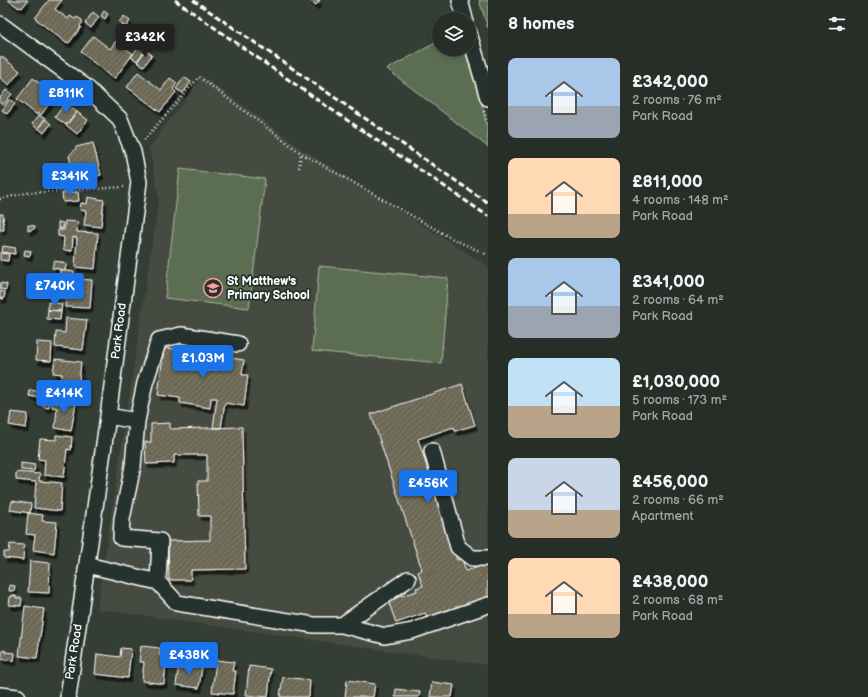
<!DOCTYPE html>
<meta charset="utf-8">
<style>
body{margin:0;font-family:"Balsamiq Sans",sans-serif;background:#333a34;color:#f1f3f6;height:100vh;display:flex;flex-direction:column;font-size:15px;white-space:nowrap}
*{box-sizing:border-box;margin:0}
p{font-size:13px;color:#a4a8a8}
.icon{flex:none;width:22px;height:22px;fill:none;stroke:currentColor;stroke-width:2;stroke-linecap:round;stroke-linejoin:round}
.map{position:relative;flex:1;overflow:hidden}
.side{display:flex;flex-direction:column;background:#272e28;width:380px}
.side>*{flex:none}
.tools{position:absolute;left:432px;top:12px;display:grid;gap:8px}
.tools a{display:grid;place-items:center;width:44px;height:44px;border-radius:50%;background:#272e28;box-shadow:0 2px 6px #0003,0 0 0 1px #434a45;font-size:20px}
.price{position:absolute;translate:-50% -34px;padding:0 9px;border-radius:4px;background:#1a73e8;color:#fff;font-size:13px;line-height:26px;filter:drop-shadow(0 1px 2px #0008)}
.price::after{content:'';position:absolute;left:50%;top:24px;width:12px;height:9px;margin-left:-6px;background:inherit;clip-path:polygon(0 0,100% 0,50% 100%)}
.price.active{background:#222;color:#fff}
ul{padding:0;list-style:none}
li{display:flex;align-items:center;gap:12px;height:100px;padding:0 20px}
li span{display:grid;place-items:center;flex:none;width:112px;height:80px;border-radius:8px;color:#555}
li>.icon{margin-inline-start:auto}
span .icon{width:48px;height:48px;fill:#fffc;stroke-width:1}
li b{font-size:17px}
h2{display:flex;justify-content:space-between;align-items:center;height:48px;padding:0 20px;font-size:17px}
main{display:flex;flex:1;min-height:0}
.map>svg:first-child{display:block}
.built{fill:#454b3f}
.grass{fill:#5c6e51;stroke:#aeb6a8}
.building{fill:url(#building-hatch);stroke:#fff;filter:url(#shadow)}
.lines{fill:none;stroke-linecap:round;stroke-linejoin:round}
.minor-casing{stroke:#fff;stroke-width:18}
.path{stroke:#fff;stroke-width:2.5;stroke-dasharray:1 3;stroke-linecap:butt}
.minor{stroke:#26332d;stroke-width:15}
.rail{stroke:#fff;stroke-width:3;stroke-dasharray:6 3;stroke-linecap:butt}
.labels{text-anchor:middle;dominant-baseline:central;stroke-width:3.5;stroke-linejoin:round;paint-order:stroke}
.poi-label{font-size:12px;font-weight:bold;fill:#fff;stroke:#26332d;text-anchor:start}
.street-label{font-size:12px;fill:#fff;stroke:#26332d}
</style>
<main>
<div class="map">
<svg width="488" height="697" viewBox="0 0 488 697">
<defs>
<pattern id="building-hatch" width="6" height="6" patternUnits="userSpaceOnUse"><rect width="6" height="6" fill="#6c6855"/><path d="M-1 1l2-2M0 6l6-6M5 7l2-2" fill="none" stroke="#827f6e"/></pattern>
<filter id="shadow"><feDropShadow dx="2.5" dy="4.5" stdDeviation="0" flood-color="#0009"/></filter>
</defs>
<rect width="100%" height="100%" fill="#343e35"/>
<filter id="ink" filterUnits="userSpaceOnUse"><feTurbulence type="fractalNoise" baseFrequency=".025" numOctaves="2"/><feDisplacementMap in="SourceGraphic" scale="8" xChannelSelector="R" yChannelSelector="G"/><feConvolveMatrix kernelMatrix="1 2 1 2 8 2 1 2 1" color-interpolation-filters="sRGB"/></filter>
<g filter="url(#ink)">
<path class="built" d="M 203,76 L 303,150 L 488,266 L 488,665 L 97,609 L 159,198 L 149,148 Z"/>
<path class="grass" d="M 479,0 L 488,0 L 488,28 Z
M 439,41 L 439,49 L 464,49 C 475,80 488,114 488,147 L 387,69 Z
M 180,169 L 265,179 L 249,308 L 165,298 Z
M 319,266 L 448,278 L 441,363 L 312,351 Z"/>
<path class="building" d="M 8,0 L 28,0 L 22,8 L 20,7 L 19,8 Z
M 49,0 L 62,0 L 55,9 L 68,19 L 70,16 L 75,19 L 77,17 L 82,20 L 82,23 L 80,26 L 81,27 L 69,43 L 67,42 L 66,43 L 37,20 L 37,19 L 35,18 Z
M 309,0 L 320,0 L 316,5 Z
M 104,11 L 108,14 L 105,19 L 101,16 Z
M 93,12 L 99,17 L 91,28 L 85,23 Z
M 124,16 L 130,21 L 126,27 L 119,22 Z
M 144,33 L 152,39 L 145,48 L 137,43 Z
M 93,36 L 110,49 L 116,41 L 133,54 L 115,78 L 113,77 L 112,78 L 81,52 Z
M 139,46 L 145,50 L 137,61 L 131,57 Z
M 146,50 L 152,55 L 144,66 L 137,62 Z
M 1,56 L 20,71 L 9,85 L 0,78 L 0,58 Z
M 138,72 L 161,90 L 170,78 L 177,83 L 173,89 L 176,92 L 160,112 L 127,87 Z
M 184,77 L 191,82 L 183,93 L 176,89 Z
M 33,78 L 55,96 L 41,115 L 38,113 L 37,115 L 17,99 Z
M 6,90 L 12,94 L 3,105 L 0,103 L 0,98 Z
M 10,99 L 15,104 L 7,114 L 2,110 Z
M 65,103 L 77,112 L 66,125 L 55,117 Z
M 77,112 L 88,120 L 77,134 L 66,125 Z
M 39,115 L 45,119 L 38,129 L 32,124 Z
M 45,119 L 51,124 L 44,133 L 38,128 Z
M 93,143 L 101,175 L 76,183 L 69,156 L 76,148 L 76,147 Z
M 51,182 L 52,188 L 47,188 L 46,183 Z
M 78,192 L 79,201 L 63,202 L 62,193 Z
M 88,197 L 104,200 L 101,227 L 84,225 L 86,211 L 80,210 L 81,203 L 87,204 Z
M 0,214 L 3,214 L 4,230 L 0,230 Z
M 65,221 L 78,222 L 77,232 L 98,233 L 95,269 L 75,267 L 77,238 L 73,237 L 72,251 L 63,250 L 64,237 L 58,236 L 58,230 L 64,230 Z
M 58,222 L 63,223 L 62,229 L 58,228 Z
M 28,225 L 35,226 L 34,229 L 28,231 Z
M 3,246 L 16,248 L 15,254 L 2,252 Z
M 25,250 L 31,251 L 30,256 L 24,255 Z
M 0,253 L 9,254 L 8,261 L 0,260 Z
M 54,261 L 67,263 L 65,270 L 52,268 Z
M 60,270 L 74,272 L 72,280 L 59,277 Z
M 76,279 L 92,280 L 90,308 L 65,307 L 66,291 L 75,292 Z
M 0,283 L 7,284 L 6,290 L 0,289 Z
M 0,291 L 5,292 L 4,299 L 0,298 Z
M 48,302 L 62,304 L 61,311 L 48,310 Z
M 48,310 L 61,311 L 60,320 L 47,319 Z
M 66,318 L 87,320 L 83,350 L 55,347 L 56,332 L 65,333 Z
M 37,342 L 52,343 L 51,361 L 36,360 Z
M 175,344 L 218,350 L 217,356 L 244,360 L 242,375 L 248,375 L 244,406 L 225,403 L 221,428 L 213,428 L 217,398 L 211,398 L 210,408 L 180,403 L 180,398 L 158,395 L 164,348 L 175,349 Z
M 55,359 L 81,362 L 78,391 L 60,388 L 62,374 L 53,373 Z
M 40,384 L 52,386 L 51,391 L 39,389 Z
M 462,384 L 475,425 L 455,431 L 454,427 L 418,439 L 457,560 L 462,559 L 466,571 L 488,564 L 488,598 L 427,618 L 425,613 L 396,623 L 388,600 L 417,591 L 416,588 L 423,586 L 418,572 L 422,570 L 371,414 Z
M 30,390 L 51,394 L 50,400 L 29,396 Z
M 44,399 L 50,400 L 49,408 L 43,407 Z
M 53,399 L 76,403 L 71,431 L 55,428 L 57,408 L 52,407 Z
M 11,412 L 28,414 L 26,428 L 9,425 Z
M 170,423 L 170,429 L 242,427 L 245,569 L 191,570 L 191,580 L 169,580 L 168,541 L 210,540 L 210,516 L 199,516 L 198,481 L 207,481 L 207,455 L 174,455 L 174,463 L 146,464 L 145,442 L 151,442 L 151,424 Z
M 56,435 L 72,437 L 71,450 L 67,449 L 64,477 L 44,475 L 45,460 L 38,459 L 40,439 L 56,440 Z
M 21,463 L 35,465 L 34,471 L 21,470 Z
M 16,472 L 40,474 L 39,481 L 62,483 L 60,511 L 34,508 L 36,482 L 16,480 Z
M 12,501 L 31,504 L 30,513 L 10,510 Z
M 28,513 L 43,515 L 42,521 L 57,522 L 54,553 L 33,550 L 35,535 L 26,534 Z
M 10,544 L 24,545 L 23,560 L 4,558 L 4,552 L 9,552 Z
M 30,561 L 50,563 L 49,593 L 28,592 Z
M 10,585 L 15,586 L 14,591 L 9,591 Z
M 12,595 L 16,596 L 16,598 L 22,598 L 21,606 L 9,605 L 10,597 L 12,597 Z
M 25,606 L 44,609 L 37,658 L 19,656 Z
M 141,646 L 160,648 L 159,655 L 167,656 L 164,684 L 142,681 L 144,662 L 139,662 Z
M 121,648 L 131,649 L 128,678 L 95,674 L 97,654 L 120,657 Z
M 3,650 L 6,651 L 5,652 L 15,653 L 14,661 L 1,659 Z
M 216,660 L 234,662 L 232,671 L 236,671 L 233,694 L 212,692 Z
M 179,664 L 202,667 L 199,688 L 176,685 Z
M 249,666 L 271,669 L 268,697 L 246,695 Z
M 283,677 L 310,680 L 309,697 L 280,697 Z
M 347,680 L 375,684 L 373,697 L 345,697 Z
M 432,682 L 454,685 L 452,697 L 430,697 Z
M 396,689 L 420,692 L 419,697 L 395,697 Z"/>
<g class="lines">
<defs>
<path id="minor" d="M 460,0 L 465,19
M 0,24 L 86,87 L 120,119 L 133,152 L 139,182 L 108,416 L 68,697
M 469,33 L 488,98
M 108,416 L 137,421 L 133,466 L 122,519 L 121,538 L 160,541 L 158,582
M 137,421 L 145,383 L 159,340 L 181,335 L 238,344
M 432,451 L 458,547 L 472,558 L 488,558
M 87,565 L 158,582 L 177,603 L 314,625 L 342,625 L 408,579
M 342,625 L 385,636 L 412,631 L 488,605
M 0,695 L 18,697"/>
</defs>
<use href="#minor" class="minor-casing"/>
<path class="path" d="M 484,111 L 488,126
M 144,140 L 199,77 L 301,153 L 453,239 L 488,255
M 299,168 L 301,153
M 0,199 L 26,193 L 124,187"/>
<use href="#minor" class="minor"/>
<path class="rail" d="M 175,0 L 319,101 L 488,216
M 193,0 L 488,203"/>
</g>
</g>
<defs>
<symbol id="school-ring" viewBox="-11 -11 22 22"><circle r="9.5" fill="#26332d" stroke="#ff9aa2" stroke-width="1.5"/><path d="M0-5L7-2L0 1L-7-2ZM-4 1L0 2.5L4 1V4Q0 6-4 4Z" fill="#ff9aa2"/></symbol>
</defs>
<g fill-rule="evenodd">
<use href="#school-ring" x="202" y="277" width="22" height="22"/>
</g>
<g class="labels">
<g class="poi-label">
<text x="227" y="281">St Matthew's<tspan x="227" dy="14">Primary School</tspan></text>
</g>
<g class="street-label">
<text transform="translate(119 331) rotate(-83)">Park Road</text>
<text transform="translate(74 652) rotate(-81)">Park Road</text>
</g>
</g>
</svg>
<div class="tools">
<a><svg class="icon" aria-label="layers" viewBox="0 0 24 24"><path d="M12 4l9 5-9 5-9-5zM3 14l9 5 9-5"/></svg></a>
</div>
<b class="price active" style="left:145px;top:58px">£342K</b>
<b class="price" style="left:66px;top:114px">£811K</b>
<b class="price" style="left:70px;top:197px">£341K</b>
<b class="price" style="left:55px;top:307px">£740K</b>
<b class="price" style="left:203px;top:379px">£1.03M</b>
<b class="price" style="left:64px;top:414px">£414K</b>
<b class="price" style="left:428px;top:504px">£456K</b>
<b class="price" style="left:189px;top:676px">£438K</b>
</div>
<section class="side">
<h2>8 homes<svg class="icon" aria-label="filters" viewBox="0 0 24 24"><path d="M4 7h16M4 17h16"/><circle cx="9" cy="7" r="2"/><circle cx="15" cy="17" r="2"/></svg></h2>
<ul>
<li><span style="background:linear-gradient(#a9c7e8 60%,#9aa5b1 0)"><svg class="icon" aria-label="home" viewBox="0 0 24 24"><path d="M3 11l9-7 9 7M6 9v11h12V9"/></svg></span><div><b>£342,000</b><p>2 rooms · 76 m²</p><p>Park Road</p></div></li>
<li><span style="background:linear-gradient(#ffd9b3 70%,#b9a48a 0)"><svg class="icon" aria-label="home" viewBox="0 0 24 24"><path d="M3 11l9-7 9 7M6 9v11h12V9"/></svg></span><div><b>£811,000</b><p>4 rooms · 148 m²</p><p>Park Road</p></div></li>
<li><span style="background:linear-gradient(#a9c7e8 60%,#9aa5b1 0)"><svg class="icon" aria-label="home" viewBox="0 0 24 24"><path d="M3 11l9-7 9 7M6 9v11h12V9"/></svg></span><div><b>£341,000</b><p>2 rooms · 64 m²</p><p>Park Road</p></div></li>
<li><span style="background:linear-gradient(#bfe0f5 60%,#b9a48a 0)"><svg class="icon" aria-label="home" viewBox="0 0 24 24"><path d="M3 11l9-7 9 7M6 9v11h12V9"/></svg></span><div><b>£1,030,000</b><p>5 rooms · 173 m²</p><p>Park Road</p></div></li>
<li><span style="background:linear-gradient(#c9d6e8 65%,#b9a48a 0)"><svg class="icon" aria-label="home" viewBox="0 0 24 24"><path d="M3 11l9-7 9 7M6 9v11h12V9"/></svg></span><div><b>£456,000</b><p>2 rooms · 66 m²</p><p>Apartment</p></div></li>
<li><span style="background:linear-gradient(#ffd9b3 70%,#b9a48a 0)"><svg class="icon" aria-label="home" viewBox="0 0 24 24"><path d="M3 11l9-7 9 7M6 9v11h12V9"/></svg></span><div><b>£438,000</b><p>2 rooms · 68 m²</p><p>Park Road</p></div></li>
</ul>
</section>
</main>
